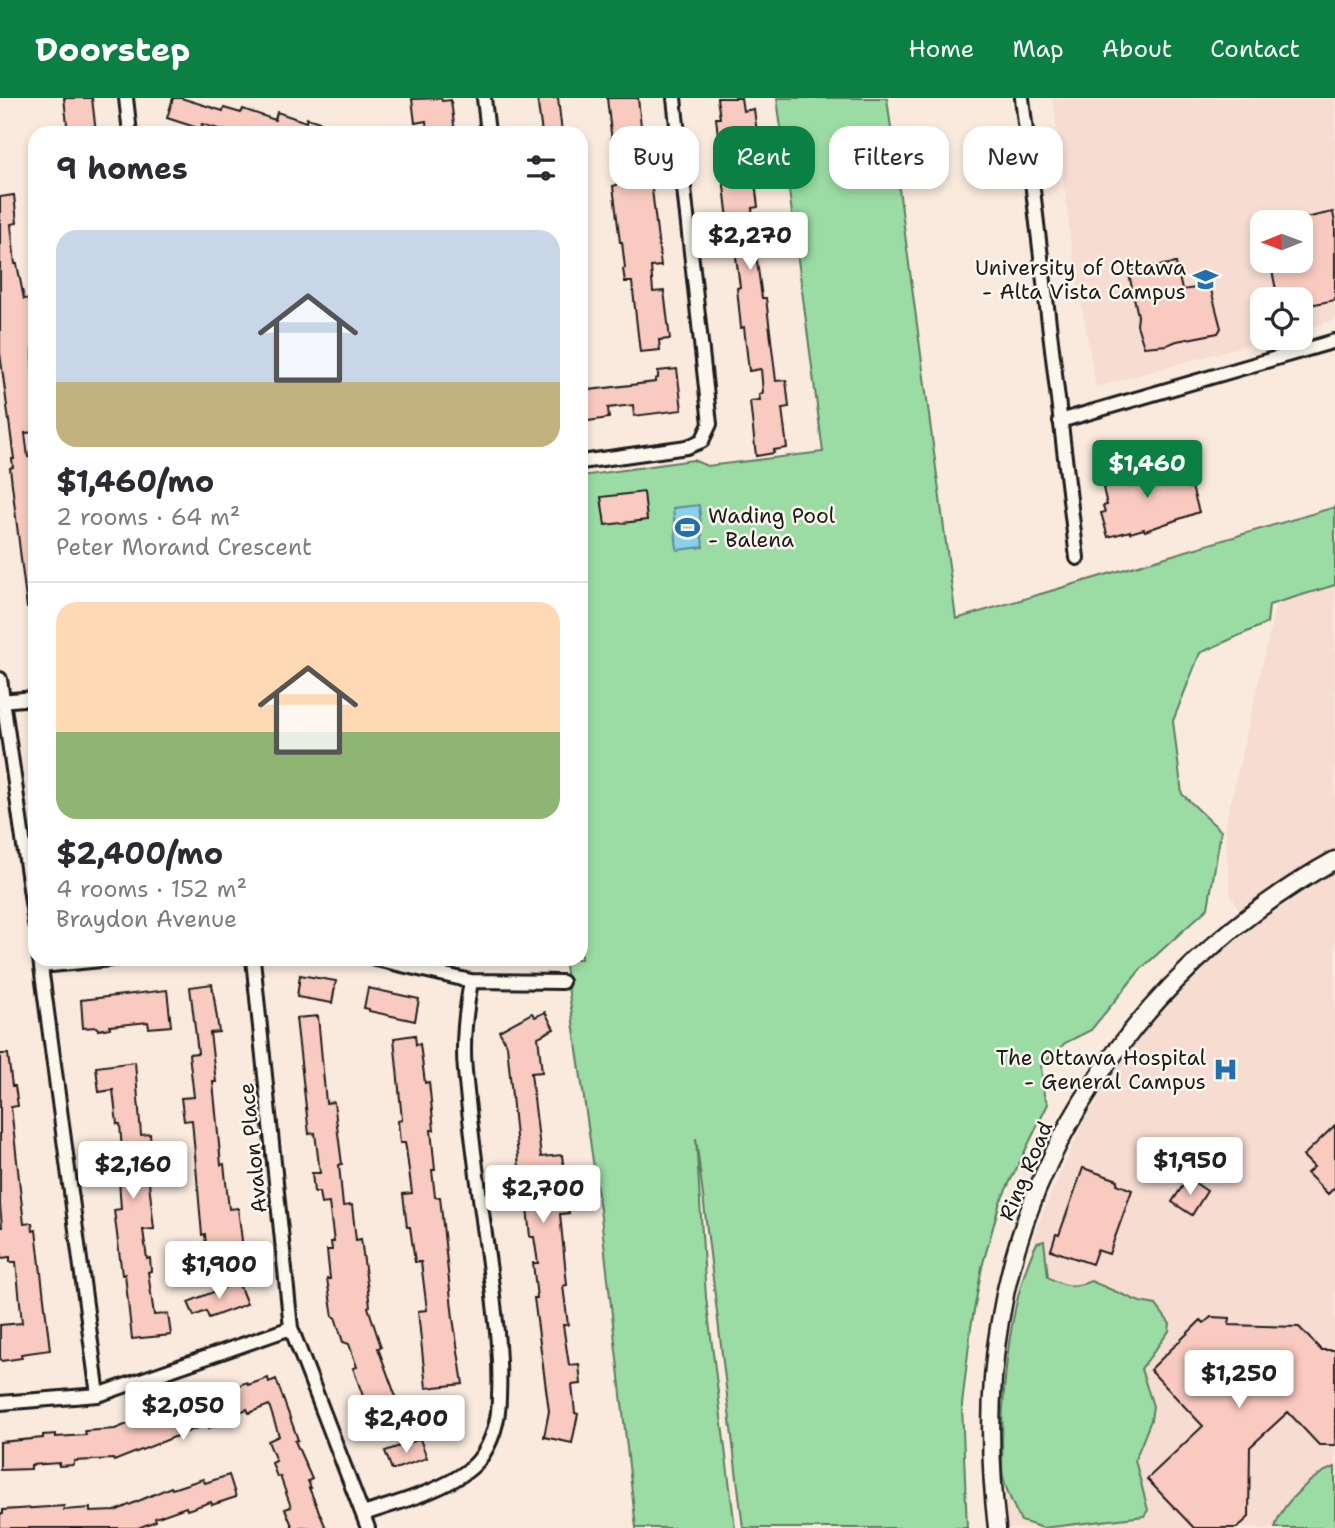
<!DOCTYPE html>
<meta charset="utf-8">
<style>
body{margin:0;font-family:"Shantell Sans",sans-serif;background:#f2f2f3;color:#2b2b33;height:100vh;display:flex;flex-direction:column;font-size:26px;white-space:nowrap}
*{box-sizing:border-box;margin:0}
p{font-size:23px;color:#7c7c81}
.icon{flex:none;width:38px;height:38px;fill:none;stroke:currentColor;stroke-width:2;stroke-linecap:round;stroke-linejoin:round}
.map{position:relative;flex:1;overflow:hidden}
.side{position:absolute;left:28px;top:28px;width:560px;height:840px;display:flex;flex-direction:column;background:#fff;border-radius:21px;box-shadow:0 4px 10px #0003}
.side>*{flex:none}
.guide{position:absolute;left:609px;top:28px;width:620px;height:63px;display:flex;gap:14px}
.needle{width:46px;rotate:269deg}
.controls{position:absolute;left:1250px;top:112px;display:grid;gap:14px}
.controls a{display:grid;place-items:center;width:63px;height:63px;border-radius:14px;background:#fff;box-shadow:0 4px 10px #0003;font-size:35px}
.price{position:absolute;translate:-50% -60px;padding:0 16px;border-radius:7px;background:#fff;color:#222;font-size:23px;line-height:46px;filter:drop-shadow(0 2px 4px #0008)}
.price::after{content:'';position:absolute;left:50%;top:42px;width:21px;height:16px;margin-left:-10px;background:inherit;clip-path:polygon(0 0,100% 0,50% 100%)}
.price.current{background:#0b8043;color:#fff}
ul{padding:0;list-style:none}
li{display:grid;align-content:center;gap:14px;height:371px;padding:0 28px}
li+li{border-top:2px solid #e1e1e2}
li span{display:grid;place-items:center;height:217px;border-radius:21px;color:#555}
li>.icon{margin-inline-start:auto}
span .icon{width:126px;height:126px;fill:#fffc;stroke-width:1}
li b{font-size:30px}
h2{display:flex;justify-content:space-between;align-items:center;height:84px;padding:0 28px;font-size:30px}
.tag{padding:0 24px;border-radius:21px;background:#fff;box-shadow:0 4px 10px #0003;font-size:24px;line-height:63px}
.tag.current{background:#0b8043;color:#fff}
header{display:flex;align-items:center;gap:42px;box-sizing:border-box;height:98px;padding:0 35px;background:#0b8043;color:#fff}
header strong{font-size:33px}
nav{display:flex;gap:38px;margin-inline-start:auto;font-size:24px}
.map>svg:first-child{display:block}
.built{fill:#f6dcd1;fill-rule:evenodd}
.green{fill:#9bdba4;stroke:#5c7c60;stroke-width:2}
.water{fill:#88d2e9;stroke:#5d8997;stroke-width:2}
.building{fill:#f9cabf;stroke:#1c1c1c;stroke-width:2}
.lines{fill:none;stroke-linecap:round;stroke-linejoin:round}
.minor-casing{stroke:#1c1c1c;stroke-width:18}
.tertiary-casing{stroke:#1c1c1c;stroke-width:21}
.minor{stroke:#fbf7ec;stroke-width:12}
.tertiary{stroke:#fbf7ec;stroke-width:16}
.labels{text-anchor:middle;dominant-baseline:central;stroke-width:5;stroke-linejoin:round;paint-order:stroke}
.poi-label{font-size:21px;fill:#1c1c1c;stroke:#fbf7ec;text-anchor:end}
.street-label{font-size:21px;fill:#1c1c1c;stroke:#fbf7ec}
</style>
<header>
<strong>Doorstep</strong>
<nav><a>Home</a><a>Map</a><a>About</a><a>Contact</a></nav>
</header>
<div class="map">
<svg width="1335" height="1430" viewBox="0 0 1335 1430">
<rect width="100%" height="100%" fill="#faeade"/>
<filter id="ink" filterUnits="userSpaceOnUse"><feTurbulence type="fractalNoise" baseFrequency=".0143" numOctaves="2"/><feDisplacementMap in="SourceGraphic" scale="14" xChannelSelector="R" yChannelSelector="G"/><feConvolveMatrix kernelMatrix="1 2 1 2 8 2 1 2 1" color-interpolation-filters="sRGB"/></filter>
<g filter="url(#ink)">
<path class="built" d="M 1053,0 L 1335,0 L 1335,222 L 1300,232 L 1300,201 L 1262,201 L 1262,240 L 1272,240 L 1096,289 L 1071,145 ZM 1262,124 L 1300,124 L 1300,163 L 1262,163 Z
M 1335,486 L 1335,1430 L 1007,1430 L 1002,1322 L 1006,1251 L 1037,1128 L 1085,1020 L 1149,925 L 1214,861 L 1250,832 L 1230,795 L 1225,729 L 1277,503 Z"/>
<path class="green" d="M 777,0 L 887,0 L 956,521 L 1335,409 L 1335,487 L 1269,507 L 1267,525 L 1200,555 L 1173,623 L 1182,696 L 1221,733 L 1208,810 L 1140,872 L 1091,932 L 1065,945 L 1041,968 L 1044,997 L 1048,1006 L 1000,1104 L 982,1169 L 971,1229 L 962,1307 L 967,1430 L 743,1430 L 696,1040 L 706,1199 L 735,1430 L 636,1430 L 601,1119 L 564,861 L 581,861 L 581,378 L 693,362 L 707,368 L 823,354 Z
M 1044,1143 L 1048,1179 C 1065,1189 1074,1190 1091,1183 L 1140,1204 L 1156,1207 L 1170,1226 L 1169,1233 L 1141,1271 L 1153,1308 L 1151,1322 L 1135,1362 L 1148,1412 L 1144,1418 L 1043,1430 L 1021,1423 C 1014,1409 1006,1394 1003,1378 C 1001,1368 1003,1356 1002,1346 C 1002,1287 1010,1198 1037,1145 Z
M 1335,1369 L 1335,1430 L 1275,1430 C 1280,1407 1313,1376 1335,1369 Z"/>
<path class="water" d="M 699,407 L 703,449 L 677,452 L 673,410 Z"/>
<path class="building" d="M 64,0 L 92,0 L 96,35 L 68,35 Z
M 173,0 L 181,0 L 223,13 L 224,10 L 241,15 L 243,11 L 275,22 L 277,14 L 306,24 L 307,20 L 345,32 L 344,35 L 232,35 L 202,26 L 201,31 L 167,20 Z
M 441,0 L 442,3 L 451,2 L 455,35 L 427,35 L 426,23 L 415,25 L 412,1 Z
M 537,0 L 558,0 L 562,35 L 542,35 Z
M 607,0 L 638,0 L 647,84 L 651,83 L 661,168 L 651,169 L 653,194 L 664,193 L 670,241 L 659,242 L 660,252 L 640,254 L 632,184 L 625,184 L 623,171 L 625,170 L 622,144 L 620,144 L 613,88 L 617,87 Z
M 717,0 L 741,0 L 743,13 L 754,11 L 757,35 L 749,35 L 758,109 L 752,110 L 754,141 L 762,200 L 766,200 L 776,283 L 786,282 L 789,309 L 782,310 L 787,350 L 773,352 L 774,355 L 756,358 L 750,303 L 760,302 L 759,296 L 763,295 L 761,271 L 749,273 L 744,229 L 741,230 L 737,190 L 740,189 L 733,136 L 731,136 L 727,113 L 716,20 L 720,20 Z
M 14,97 L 17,125 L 11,126 L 15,166 L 17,166 L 24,201 L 32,200 L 35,228 L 35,251 L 32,251 L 35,334 L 25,335 L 28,359 L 35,358 L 35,510 L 27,510 L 10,370 L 13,369 L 12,361 L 14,361 L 0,255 L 0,99 Z
M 1333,114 L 1335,125 L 1335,202 L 1300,209 L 1300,201 L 1278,201 L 1270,163 L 1300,163 L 1300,121 Z
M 1176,165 L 1182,192 L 1210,188 L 1221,230 L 1218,235 L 1177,243 L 1167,247 L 1144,249 L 1137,227 L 1138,218 L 1129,176 L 1132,172 Z
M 677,271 L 682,312 L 634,318 L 633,307 L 608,310 L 609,320 L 581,324 L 581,293 L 655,284 L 655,281 L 658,280 L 658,273 Z
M 1143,361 L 1146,374 L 1166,370 L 1166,373 L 1179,369 L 1183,385 L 1187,383 L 1189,390 L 1192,389 L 1199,414 L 1145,433 L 1144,431 L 1130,435 L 1130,433 L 1108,439 L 1101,415 L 1105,414 L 1103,408 L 1107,407 L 1103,390 L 1132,377 L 1129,365 Z
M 644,394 L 647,422 L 605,427 L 601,399 Z
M 300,877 L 336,883 L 332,905 L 297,899 Z
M 212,886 L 219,934 L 210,935 L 216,984 L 213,984 L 221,1067 L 224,1066 L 229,1111 L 238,1110 L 245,1167 L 208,1171 L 205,1136 L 202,1137 L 192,1022 L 184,1023 L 181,1000 L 194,999 L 189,956 L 198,955 L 190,889 Z
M 368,890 L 419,901 L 415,923 L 369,913 L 369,911 L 364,910 Z
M 167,892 L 171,928 L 149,930 L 148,924 L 110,928 L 110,930 L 98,932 L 97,929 L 83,930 L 81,902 Z
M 545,914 L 554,931 L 538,939 L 542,974 L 531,975 L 541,1059 L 562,1057 L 569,1115 L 560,1116 L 567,1187 L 563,1188 L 568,1227 L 563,1227 L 569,1267 L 579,1266 L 581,1286 L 572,1287 L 575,1315 L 578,1316 L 572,1345 L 544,1339 L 549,1313 L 534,1200 L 537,1200 L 533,1165 L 538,1165 L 534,1139 L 530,1139 L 525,1089 L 521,1090 L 507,947 L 499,933 L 532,915 L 535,919 Z
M 318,918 L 326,1005 L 334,1004 L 342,1066 L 339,1067 L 343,1108 L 352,1107 L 356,1142 L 361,1141 L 370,1208 L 368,1209 L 381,1249 L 378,1250 L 404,1321 L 375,1332 L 353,1270 L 357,1269 L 349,1246 L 343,1244 L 335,1219 L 333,1219 L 327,1181 L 330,1181 L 327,1152 L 332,1152 L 331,1144 L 334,1144 L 329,1105 L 321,1106 L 319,1094 L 314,1094 L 312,1075 L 320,1075 L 315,1035 L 309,1036 L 296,920 Z
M 415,937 L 416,947 L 420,946 L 425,985 L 429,984 L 434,1032 L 431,1032 L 435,1072 L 432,1072 L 435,1099 L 440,1099 L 453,1220 L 463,1286 L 426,1290 L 418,1213 L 427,1212 L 421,1164 L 415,1164 L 410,1129 L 407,1129 L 403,1096 L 412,1095 L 406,1050 L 405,1045 L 400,1045 L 398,1023 L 402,1022 L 394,940 Z
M 0,956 L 8,956 L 12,988 L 15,988 L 18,1008 L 11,1009 L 24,1126 L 32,1125 L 33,1133 L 36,1132 L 50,1252 L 21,1256 L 22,1260 L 2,1263 L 0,1260 L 0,1227 L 22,1225 L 16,1164 L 10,1164 L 10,1159 L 2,1160 L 0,1147 L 0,1129 L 2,1129 L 0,1107 Z
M 135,964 L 141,1037 L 150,1036 L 152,1058 L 147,1058 L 147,1066 L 154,1131 L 143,1132 L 147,1161 L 150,1160 L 151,1173 L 148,1174 L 154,1217 L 168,1216 L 171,1237 L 132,1241 L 125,1176 L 122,1177 L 114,1112 L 121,1111 L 117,1053 L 122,1053 L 120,1026 L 117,1026 L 113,992 L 99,994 L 96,969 Z
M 1335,1027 L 1335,1089 L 1328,1096 L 1307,1075 L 1314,1069 L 1303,1058 Z
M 1083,1070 L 1118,1082 L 1117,1086 L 1132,1092 L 1109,1156 L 1097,1152 L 1092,1166 L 1051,1152 L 1056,1136 L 1059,1137 Z
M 1188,1080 L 1207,1093 L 1192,1117 L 1172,1104 Z
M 238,1184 L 247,1206 L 209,1220 L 206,1213 L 194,1218 L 188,1204 Z
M 1211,1219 L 1230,1220 L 1229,1227 L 1299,1229 L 1321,1252 L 1335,1252 L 1335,1347 L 1319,1347 L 1288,1314 L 1250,1349 L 1249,1419 L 1237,1430 L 1194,1430 L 1147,1381 L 1203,1328 L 1150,1272 L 1201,1222 L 1204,1225 Z
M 268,1280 L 269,1284 L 276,1281 L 298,1342 L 295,1343 L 312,1381 L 308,1383 L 311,1390 L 309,1390 L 326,1430 L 293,1430 L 285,1411 L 291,1409 L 280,1378 L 277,1379 L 272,1365 L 276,1363 L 268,1343 L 279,1338 L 269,1307 L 249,1315 L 247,1311 L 222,1321 L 223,1324 L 209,1330 L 207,1326 L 114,1363 L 113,1361 L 74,1363 L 74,1367 L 59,1368 L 59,1365 L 31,1367 L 31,1371 L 0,1372 L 0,1344 L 43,1340 L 43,1337 L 56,1336 L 56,1339 L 86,1337 L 85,1333 L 115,1331 L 183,1304 L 184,1307 L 226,1289 L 227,1292 L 247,1284 L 248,1287 Z
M 420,1341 L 427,1360 L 392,1372 L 385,1353 Z
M 229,1377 L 236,1399 L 212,1407 L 211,1404 L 187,1412 L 186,1409 L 155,1420 L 156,1423 L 138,1430 L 0,1430 L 0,1416 L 3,1416 L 3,1412 L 64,1408 L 64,1412 L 90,1410 L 90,1414 L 115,1413 L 171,1389 L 172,1391 L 203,1381 L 205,1385 Z"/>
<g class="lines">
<defs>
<path id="minor" d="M 126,0 L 130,35
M 484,0 L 488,35
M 1022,0 L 1077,460
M 1060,323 L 1335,243
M 581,364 L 687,349 L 702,343 L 710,326 L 674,0
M 0,581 L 35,825
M 0,603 L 35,600
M 40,861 L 98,1297
M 253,861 L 291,1230 L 368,1430
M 376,861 L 471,883 L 562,884
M 41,868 L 111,861
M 0,1305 L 98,1297 L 291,1230
M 363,1416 C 396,1405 455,1390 478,1363 C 492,1346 499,1322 499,1299 C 501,1257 495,1214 490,1173 C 481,1106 471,1040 465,973 C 462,943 466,913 471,883"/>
<path id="tertiary" d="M 997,1430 C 989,1361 988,1292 1000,1223 C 1032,1027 1163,857 1335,762"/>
</defs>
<use href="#minor" class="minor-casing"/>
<use href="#tertiary" class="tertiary-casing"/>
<use href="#minor" class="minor"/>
<use href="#tertiary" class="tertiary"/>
</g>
</g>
<defs>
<symbol id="university-bare" viewBox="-9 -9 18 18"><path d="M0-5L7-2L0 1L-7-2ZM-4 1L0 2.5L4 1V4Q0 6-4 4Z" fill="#1f6fb2" stroke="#fbf7ec" stroke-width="2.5" paint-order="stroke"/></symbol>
<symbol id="stadium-bare" viewBox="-9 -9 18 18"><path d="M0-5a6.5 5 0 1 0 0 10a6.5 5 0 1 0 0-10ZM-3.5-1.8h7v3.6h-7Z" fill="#1f6fb2" stroke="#fbf7ec" stroke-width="2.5" paint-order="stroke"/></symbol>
<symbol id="hospital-bare" viewBox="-9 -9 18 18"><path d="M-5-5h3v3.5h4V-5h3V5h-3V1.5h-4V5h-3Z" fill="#1f6fb2" stroke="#fbf7ec" stroke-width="2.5" paint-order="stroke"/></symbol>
</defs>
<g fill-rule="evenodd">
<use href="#university-bare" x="1188" y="164" width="35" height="35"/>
<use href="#stadium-bare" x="670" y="412" width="35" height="35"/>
<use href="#hospital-bare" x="1208" y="954" width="35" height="35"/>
</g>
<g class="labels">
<g class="poi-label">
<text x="1186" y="170">University of Ottawa<tspan x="1186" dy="24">- Alta Vista Campus</tspan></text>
<text x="708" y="418" text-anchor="start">Wading Pool<tspan x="708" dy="24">- Balena</tspan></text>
<text x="1206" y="960">The Ottawa Hospital<tspan x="1206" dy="24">- General Campus</tspan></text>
</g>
<g class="street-label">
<text transform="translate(253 1050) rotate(-96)">Avalon Place</text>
<text transform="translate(1026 1073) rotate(-67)">Ring Road</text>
</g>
</g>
</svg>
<div class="controls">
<a><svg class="needle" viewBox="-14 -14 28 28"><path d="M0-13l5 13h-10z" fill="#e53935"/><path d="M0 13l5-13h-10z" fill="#7c7c81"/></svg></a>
<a><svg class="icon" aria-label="locate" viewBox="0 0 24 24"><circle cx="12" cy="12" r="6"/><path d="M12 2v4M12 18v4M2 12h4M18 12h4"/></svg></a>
</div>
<b class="price" style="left:750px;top:174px">$2,270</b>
<b class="price current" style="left:1147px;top:402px">$1,460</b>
<b class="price" style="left:1190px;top:1099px">$1,950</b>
<b class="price" style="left:133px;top:1103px">$2,160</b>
<b class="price" style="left:543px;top:1127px">$2,700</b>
<b class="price" style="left:219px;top:1203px">$1,900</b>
<b class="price" style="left:1239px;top:1312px">$1,250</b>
<b class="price" style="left:183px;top:1344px">$2,050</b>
<b class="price" style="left:406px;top:1357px">$2,400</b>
<div class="guide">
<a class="tag">Buy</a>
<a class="tag current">Rent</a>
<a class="tag">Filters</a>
<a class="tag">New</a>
</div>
<section class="side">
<h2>9 homes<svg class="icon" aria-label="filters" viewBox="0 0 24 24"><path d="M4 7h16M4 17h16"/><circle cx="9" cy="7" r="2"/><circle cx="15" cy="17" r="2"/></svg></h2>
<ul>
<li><span style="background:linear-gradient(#c9d6e8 70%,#c2b280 0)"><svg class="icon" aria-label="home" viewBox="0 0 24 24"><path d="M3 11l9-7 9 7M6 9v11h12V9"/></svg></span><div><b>$1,460/mo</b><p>2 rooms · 64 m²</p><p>Peter Morand Crescent</p></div></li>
<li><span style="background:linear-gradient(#ffd9b3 60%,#8fb573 0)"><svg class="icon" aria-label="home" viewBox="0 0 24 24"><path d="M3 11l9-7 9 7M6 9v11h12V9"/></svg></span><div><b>$2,400/mo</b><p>4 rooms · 152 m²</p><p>Braydon Avenue</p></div></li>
</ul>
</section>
</div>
